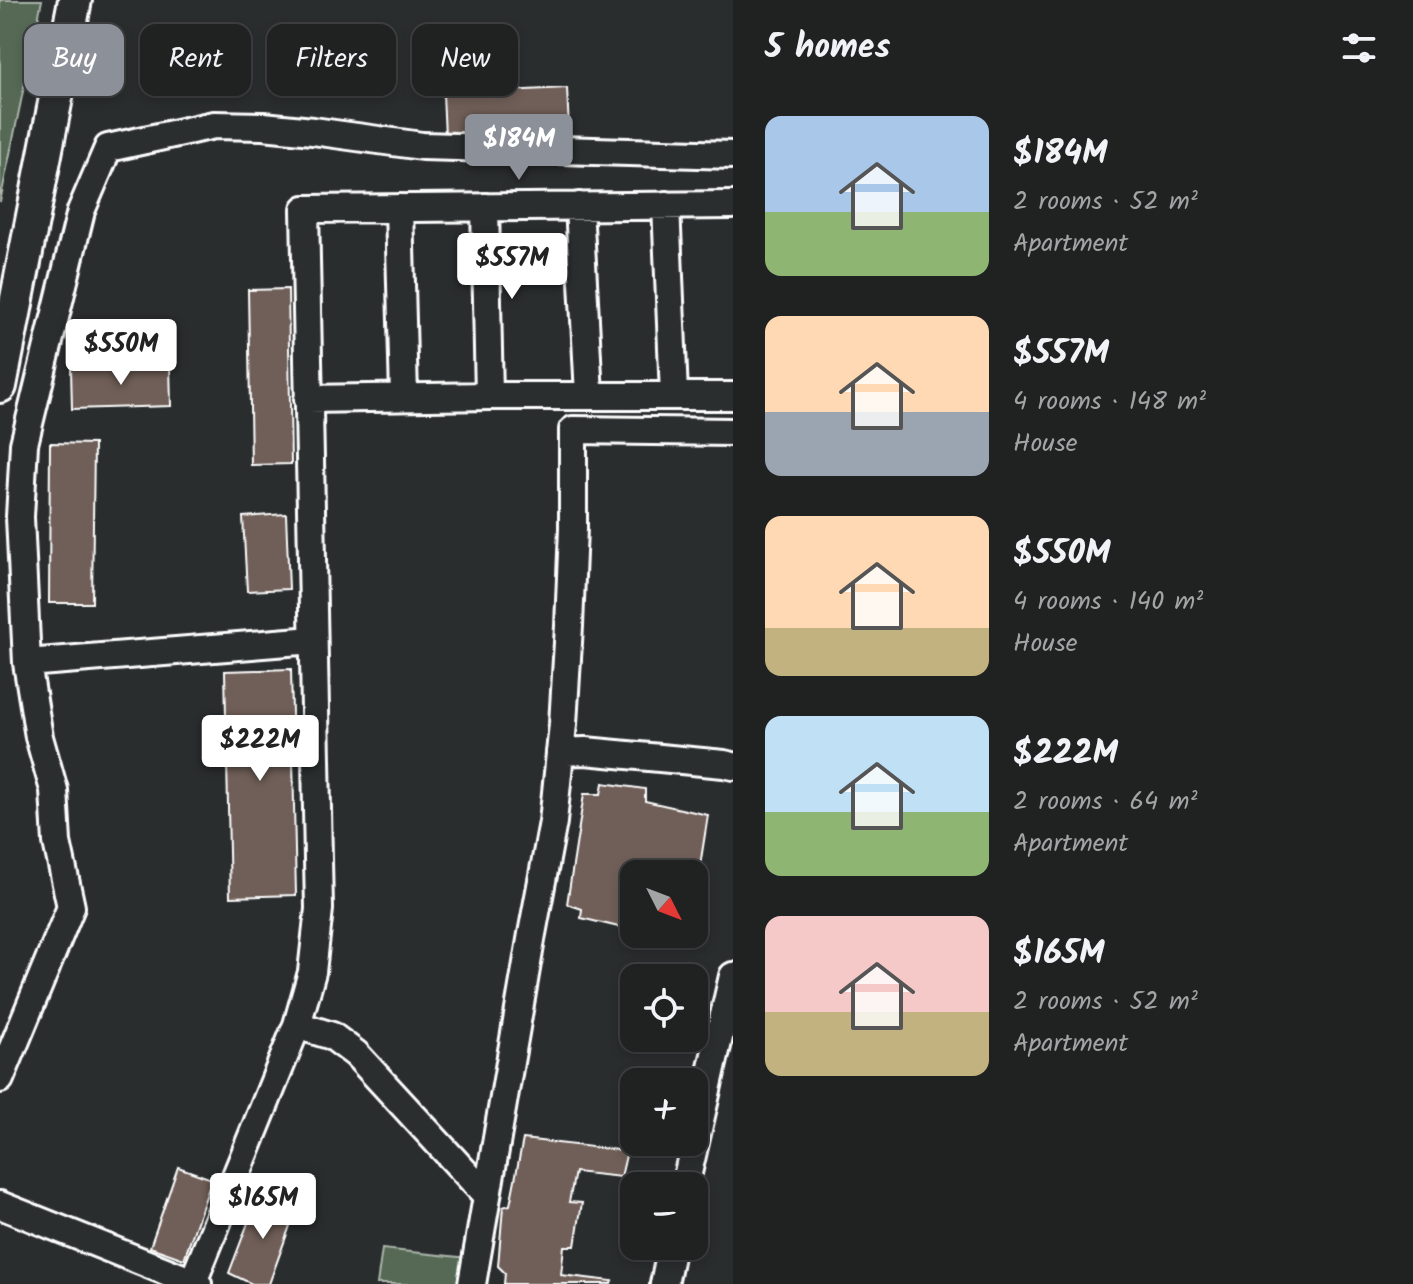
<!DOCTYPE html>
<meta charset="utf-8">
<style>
body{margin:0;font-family:Kalam,sans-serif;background:#282a2a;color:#f1f3f6;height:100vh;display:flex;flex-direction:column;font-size:30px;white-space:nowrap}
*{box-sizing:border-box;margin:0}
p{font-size:26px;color:#a2a4a5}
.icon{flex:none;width:44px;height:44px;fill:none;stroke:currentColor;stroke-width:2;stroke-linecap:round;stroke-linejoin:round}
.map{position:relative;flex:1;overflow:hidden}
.panel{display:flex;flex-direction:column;background:#202222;width:680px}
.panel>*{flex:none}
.hud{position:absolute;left:24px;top:24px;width:588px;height:72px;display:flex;gap:16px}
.needle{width:52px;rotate:132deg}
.fabs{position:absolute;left:620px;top:860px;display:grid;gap:16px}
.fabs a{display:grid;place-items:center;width:88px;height:88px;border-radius:16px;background:#202222;box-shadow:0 4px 12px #0003,0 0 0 2px #3d3f40;font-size:40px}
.price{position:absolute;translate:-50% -68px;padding:0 18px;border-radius:8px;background:#fff;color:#222;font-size:26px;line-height:52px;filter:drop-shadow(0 2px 4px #0008)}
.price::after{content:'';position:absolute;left:50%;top:48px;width:24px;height:18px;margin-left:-12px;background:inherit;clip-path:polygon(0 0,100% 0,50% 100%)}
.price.on{background:#8c9099;color:#fff}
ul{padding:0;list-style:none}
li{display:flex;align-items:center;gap:24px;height:200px;padding:0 32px}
li span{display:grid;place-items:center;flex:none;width:224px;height:160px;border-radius:16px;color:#555}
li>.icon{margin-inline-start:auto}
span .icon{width:96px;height:96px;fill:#fffc;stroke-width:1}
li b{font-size:34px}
h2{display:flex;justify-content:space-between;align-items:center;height:96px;padding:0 32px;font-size:34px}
.tag{padding:0 28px;border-radius:16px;background:#202222;box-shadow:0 4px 12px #0003,0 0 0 2px #3d3f40;font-size:28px;line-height:72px}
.tag.on{background:#8c9099;color:#fff}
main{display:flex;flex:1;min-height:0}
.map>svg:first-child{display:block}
.green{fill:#546955;stroke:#aab4aa;stroke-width:2}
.building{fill:#705e58;stroke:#fff;stroke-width:2}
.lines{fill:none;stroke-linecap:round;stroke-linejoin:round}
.minor-casing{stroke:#fff;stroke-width:32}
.major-casing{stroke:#fff;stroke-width:38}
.minor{stroke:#2a2d2e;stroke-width:26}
.major{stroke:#2a2d2e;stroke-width:32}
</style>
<main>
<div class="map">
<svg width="733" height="1284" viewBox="0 0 733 1284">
<rect width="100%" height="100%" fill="#2a2d2e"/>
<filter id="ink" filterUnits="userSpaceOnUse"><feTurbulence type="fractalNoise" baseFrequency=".0125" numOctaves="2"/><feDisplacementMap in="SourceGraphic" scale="16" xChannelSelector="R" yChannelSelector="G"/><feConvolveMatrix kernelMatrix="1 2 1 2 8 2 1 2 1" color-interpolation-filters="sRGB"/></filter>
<g filter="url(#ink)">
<path class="green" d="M 0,0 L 42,0 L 0,202 Z
M 382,1249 L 468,1258 L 463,1284 L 377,1284 Z"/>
<path class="building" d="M 567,88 L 569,130 L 445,136 L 443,94 Z
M 288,289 L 291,464 L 251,465 L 248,290 Z
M 170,364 L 171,406 L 72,409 L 71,368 Z
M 50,443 L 94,444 L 92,603 L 49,603 Z
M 286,514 L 289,589 L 247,591 L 243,517 Z
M 291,669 L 296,895 L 230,897 L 225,671 Z
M 603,783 L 645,789 L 645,801 L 708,815 L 694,904 L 694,874 L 634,874 L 634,916 L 630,916 L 623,928 L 581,918 L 582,909 L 567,904 L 584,794 L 601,794 Z
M 523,1139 L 627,1151 L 621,1177 L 575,1172 L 569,1202 L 582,1203 L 575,1246 L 564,1246 L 561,1275 L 612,1281 L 611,1284 L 504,1284 L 505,1273 L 498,1266 L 503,1207 L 510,1205 Z
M 178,1167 L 212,1179 L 184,1259 L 150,1247 Z
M 259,1194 L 296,1209 L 269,1284 L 252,1284 L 229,1273 Z"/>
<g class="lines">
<defs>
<path id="minor" d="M 666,205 L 674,395
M 579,206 L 589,395
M 485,207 L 489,396
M 399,208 L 404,397
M 308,399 L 489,396 L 733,396
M 27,663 L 313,640
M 560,752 L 585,751 L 724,764 L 733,766
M 297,1025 L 332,1036 L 356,1054 L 487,1196
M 0,1079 L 71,907 L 57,842 L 54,790 L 39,737 L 27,663 L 20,517 L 24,444 L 81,211 L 108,148 L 214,125 L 263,126 L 313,131 L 422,146 L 733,155
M 685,1186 L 733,976
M 0,1205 L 198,1284
M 193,1282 L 297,1025 L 312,972 L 319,909 L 305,209 L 733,205
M 472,1284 L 532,934 L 553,822 L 563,724 L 569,626 L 573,528 L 573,430 L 733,432
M 664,1284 L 672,1246"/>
<path id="major" d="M 0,386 L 75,0"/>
</defs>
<use href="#minor" class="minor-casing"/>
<use href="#major" class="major-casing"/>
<use href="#minor" class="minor"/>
<use href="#major" class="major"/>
</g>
</g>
</svg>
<div class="fabs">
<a><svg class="needle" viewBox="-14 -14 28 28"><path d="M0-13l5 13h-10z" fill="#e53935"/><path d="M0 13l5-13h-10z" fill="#a2a4a5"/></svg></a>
<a><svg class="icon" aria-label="locate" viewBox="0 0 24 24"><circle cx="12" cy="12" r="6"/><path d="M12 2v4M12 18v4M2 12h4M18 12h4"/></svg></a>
<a>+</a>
<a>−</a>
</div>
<b class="price on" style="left:519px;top:182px">$184M</b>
<b class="price" style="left:512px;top:301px">$557M</b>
<b class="price" style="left:121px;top:387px">$550M</b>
<b class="price" style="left:260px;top:783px">$222M</b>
<b class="price" style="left:263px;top:1241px">$165M</b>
<div class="hud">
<a class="tag on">Buy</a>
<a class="tag">Rent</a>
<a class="tag">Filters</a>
<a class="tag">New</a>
</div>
</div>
<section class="panel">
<h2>5 homes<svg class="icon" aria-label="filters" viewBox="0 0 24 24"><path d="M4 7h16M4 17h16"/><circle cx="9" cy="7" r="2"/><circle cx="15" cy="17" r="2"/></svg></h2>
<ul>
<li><span style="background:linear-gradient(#a9c7e8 60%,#8fb573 0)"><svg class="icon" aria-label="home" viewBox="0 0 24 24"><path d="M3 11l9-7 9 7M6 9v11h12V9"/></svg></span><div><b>$184M</b><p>2 rooms · 52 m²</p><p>Apartment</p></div></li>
<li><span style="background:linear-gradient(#ffd9b3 60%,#9aa5b1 0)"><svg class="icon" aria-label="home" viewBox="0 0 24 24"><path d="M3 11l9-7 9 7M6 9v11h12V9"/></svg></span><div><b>$557M</b><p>4 rooms · 148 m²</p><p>House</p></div></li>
<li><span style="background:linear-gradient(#ffd9b3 70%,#c2b280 0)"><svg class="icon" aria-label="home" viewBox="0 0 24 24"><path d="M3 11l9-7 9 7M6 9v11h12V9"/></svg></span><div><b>$550M</b><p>4 rooms · 140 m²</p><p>House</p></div></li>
<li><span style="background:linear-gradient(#bfe0f5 60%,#8fb573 0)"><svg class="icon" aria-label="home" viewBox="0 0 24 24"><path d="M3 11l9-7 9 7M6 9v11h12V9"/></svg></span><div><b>$222M</b><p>2 rooms · 64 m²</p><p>Apartment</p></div></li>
<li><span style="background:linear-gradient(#f6c9c9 60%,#c2b280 0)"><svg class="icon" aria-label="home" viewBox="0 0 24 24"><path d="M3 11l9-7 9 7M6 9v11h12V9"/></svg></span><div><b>$165M</b><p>2 rooms · 52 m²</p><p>Apartment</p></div></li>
</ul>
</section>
</main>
